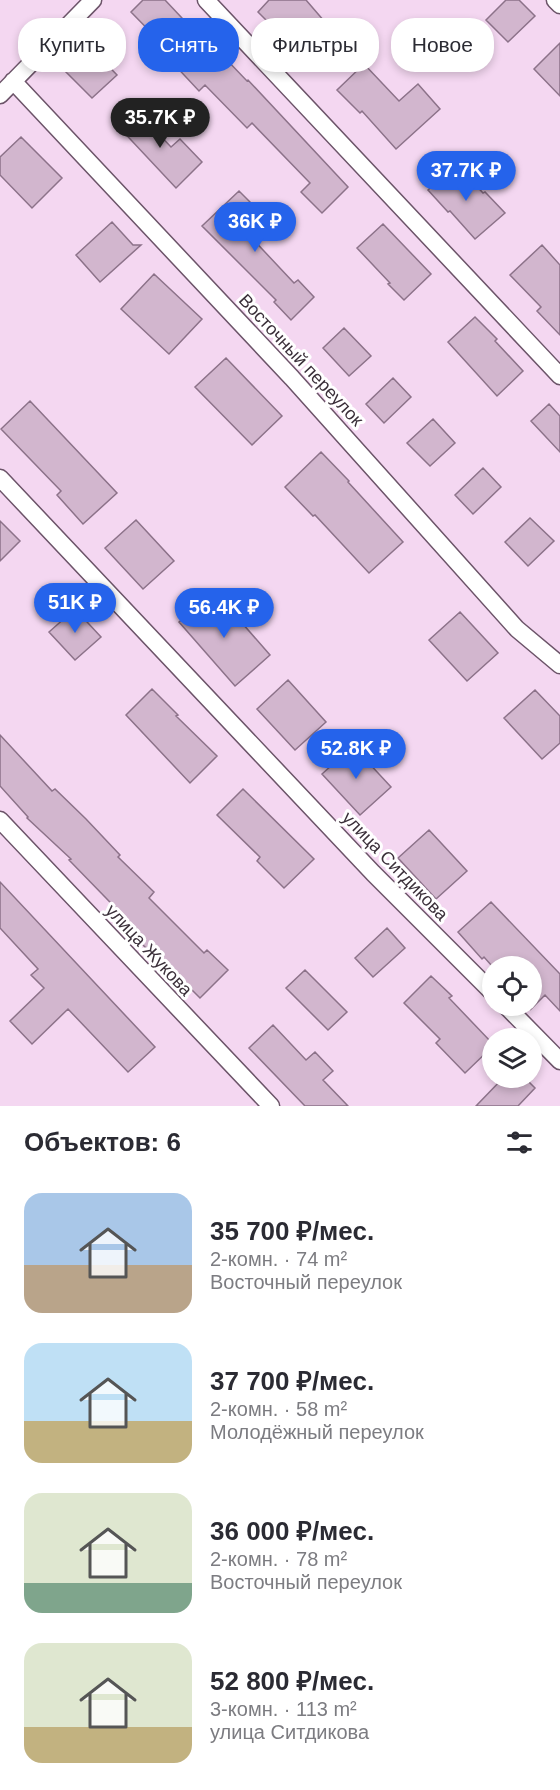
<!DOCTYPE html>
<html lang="ru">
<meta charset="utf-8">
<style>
body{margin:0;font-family:Arial,sans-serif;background:#f7f7f7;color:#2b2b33;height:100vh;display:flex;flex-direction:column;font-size:22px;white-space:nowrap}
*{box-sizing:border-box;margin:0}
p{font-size:20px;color:#7c7c81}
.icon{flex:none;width:33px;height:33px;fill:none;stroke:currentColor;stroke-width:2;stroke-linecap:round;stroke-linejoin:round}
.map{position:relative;height:1106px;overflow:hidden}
.panel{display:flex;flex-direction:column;background:#fff;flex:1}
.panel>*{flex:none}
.top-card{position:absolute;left:18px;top:18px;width:525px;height:54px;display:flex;gap:12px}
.tools{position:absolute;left:482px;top:956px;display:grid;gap:12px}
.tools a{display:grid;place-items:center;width:60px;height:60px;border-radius:50%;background:#fff;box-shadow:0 3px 9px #0003;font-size:30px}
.price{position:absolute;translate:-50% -51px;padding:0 14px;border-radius:21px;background:#2563eb;color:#fff;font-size:20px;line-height:39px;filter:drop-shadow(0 2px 3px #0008)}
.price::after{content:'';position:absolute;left:50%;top:36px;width:18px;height:14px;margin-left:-9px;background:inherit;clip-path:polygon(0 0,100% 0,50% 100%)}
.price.selected{background:#222;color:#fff}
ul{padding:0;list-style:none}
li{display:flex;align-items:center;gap:18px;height:150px;padding:0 24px}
li span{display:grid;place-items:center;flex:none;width:168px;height:120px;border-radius:18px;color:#555}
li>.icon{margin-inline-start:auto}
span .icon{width:72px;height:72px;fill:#fffc;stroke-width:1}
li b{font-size:26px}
h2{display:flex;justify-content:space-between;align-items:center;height:72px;padding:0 24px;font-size:26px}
.tag{padding:0 21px;border-radius:24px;background:#fff;box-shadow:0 3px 9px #0003;font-size:21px;line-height:54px}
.tag.selected{background:#2563eb;color:#fff}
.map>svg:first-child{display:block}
.building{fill:#d2b6ce;stroke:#8c7289;stroke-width:1.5}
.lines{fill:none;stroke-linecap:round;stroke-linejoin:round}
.minor-casing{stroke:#6c5469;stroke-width:19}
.minor{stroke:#fff;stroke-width:16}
.labels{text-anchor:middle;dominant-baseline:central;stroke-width:6;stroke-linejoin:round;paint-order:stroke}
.street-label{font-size:18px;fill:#3b303a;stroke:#fff}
</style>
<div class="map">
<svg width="560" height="1106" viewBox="0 0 560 1106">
<rect width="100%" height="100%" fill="#f4d7f1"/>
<path class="building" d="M 143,0 L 165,0 L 198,35 L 200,32 L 247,81 L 248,80 L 348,187 L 322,213 L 301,192 L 310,183 L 252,123 L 247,128 L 205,85 L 199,91 L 171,61 L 175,57 L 131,12 Z
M 269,0 L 306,0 L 337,36 L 308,62 L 281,31 L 279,33 L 258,12 Z
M 506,0 L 519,0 L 535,16 L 508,42 L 486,20 Z
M 560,43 L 560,96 L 534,69 Z
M 91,48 L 117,75 L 92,98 L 66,72 Z
M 364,64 L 399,101 L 418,84 L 440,109 L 396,149 L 362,111 L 360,113 L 337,90 Z
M 134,108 L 171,147 L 180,139 L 202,162 L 176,188 L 117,125 Z
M 21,137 L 62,178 L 32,208 L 0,175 L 0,157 Z
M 457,164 L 483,193 L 485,192 L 505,213 L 475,239 L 450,211 L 448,212 L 428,190 Z
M 239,191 L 265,217 L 248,234 L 294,283 L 298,280 L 314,297 L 291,320 L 274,302 L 276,300 L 202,226 Z
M 112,222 L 133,245 L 141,245 L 100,282 L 76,255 Z
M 383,224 L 431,274 L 404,300 L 388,284 L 390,283 L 357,248 Z
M 542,245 L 560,265 L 560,335 L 537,311 L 541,307 L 510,275 Z
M 154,274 L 202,319 L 169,354 L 121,309 Z
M 475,317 L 497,339 L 495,341 L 523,371 L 497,396 L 448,342 Z
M 344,328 L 371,356 L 349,376 L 323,348 Z
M 226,358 L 282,416 L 252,445 L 195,387 Z
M 393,378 L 411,397 L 384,423 L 366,404 Z
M 30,401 L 117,493 L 83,524 L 57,495 L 61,491 L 1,429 Z
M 549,404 L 560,416 L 560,452 L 531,421 Z
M 433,419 L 455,443 L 430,466 L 407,443 Z
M 321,452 L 349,481 L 348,482 L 403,542 L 369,573 L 315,515 L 313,516 L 285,487 Z
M 483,468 L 501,487 L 473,514 L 455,495 Z
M 530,518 L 554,541 L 528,566 L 505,542 Z
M 136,520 L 174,561 L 143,589 L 105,548 Z
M 0,521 L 20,541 L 0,561 Z
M 214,591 L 270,655 L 235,686 L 179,622 Z
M 75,609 L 101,637 L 75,660 L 49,632 Z
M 460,612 L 498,653 L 467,681 L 429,640 Z
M 288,680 L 326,722 L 295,750 L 257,709 Z
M 152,689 L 178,715 L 176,716 L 217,756 L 190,783 L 126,715 Z
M 535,690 L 560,716 L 560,743 L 542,759 L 504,718 Z
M 0,735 L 52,791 L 55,789 L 86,819 L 120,855 L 118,857 L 154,892 L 149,898 L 204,953 L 207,950 L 228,970 L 200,998 L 164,962 L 162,964 L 134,936 L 139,932 L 69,860 L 71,859 L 27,818 L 28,817 L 0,786 Z
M 353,746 L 391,787 L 360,815 L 322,774 Z
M 243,789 L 314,859 L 284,888 L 257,861 L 260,857 L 217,815 Z
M 429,830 L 467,871 L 436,899 L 398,858 Z
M 0,882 L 155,1047 L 128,1072 L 68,1009 L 32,1044 L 10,1021 L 44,988 L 31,975 L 38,969 L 0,928 Z
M 491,902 L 560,974 L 560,1011 L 545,995 L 531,1009 L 531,966 L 492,966 L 484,957 L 482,959 L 458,932 Z
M 387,928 L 405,948 L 373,977 L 355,958 Z
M 305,970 L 347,1012 L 328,1030 L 286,988 Z
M 431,976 L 452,996 L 449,998 L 492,1043 L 492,1047 L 465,1073 L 436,1043 L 440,1039 L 404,1003 Z
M 273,1025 L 306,1060 L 315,1052 L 333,1071 L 323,1080 L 348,1106 L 305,1106 L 249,1048 Z
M 504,1077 L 524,1077 L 535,1088 L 518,1106 L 476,1106 Z"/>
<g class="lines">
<defs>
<path id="minor" d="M 206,0 L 560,376
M 555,0 L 560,5
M 13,81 L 292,378 L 517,629 L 560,665
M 0,95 L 93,0
M 0,478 L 373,873 L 492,992
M 0,820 L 271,1106
M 505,1005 L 560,1061"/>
</defs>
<use href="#minor" class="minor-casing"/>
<use href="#minor" class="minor"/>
</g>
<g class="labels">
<g class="street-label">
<text transform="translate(301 360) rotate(47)">Восточный переулок</text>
<text transform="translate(395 866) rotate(46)">улица Ситдикова</text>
<text transform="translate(149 950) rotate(47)">улица Жукова</text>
</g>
</g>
</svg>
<div class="tools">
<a><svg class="icon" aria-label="locate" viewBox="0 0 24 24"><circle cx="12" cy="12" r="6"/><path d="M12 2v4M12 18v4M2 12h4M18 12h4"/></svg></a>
<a><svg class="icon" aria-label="layers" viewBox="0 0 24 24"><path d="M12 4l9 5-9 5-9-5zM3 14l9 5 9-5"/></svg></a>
</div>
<b class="price selected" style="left:160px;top:149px">35.7K ₽</b>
<b class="price" style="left:466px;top:202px">37.7K ₽</b>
<b class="price" style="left:255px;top:253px">36K ₽</b>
<b class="price" style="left:75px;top:634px">51K ₽</b>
<b class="price" style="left:224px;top:639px">56.4K ₽</b>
<b class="price" style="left:356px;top:780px">52.8K ₽</b>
<div class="top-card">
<a class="tag">Купить</a>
<a class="tag selected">Снять</a>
<a class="tag">Фильтры</a>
<a class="tag">Новое</a>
</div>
</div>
<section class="panel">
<h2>Объектов: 6<svg class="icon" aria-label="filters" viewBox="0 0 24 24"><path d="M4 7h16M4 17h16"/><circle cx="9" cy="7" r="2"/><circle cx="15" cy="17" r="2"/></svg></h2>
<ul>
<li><span style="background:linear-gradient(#a9c7e8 60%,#b9a48a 0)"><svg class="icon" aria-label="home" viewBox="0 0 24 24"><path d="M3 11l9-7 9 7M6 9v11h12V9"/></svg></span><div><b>35 700 ₽/мес.</b><p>2-комн. · 74 m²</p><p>Восточный переулок</p></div></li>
<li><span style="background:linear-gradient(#bfe0f5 65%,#c2b280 0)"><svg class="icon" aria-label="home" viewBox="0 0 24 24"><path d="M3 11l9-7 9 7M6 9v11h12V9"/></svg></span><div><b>37 700 ₽/мес.</b><p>2-комн. · 58 m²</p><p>Молодёжный переулок</p></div></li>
<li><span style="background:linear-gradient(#dfe7d0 75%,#7fa58c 0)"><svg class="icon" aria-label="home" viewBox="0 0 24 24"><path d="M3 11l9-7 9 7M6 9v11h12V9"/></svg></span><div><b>36 000 ₽/мес.</b><p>2-комн. · 78 m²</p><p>Восточный переулок</p></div></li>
<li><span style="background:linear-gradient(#dfe7d0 70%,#c2b280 0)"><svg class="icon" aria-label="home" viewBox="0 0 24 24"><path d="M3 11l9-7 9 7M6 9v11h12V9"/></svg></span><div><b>52 800 ₽/мес.</b><p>3-комн. · 113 m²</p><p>улица Ситдикова</p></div></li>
</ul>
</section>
